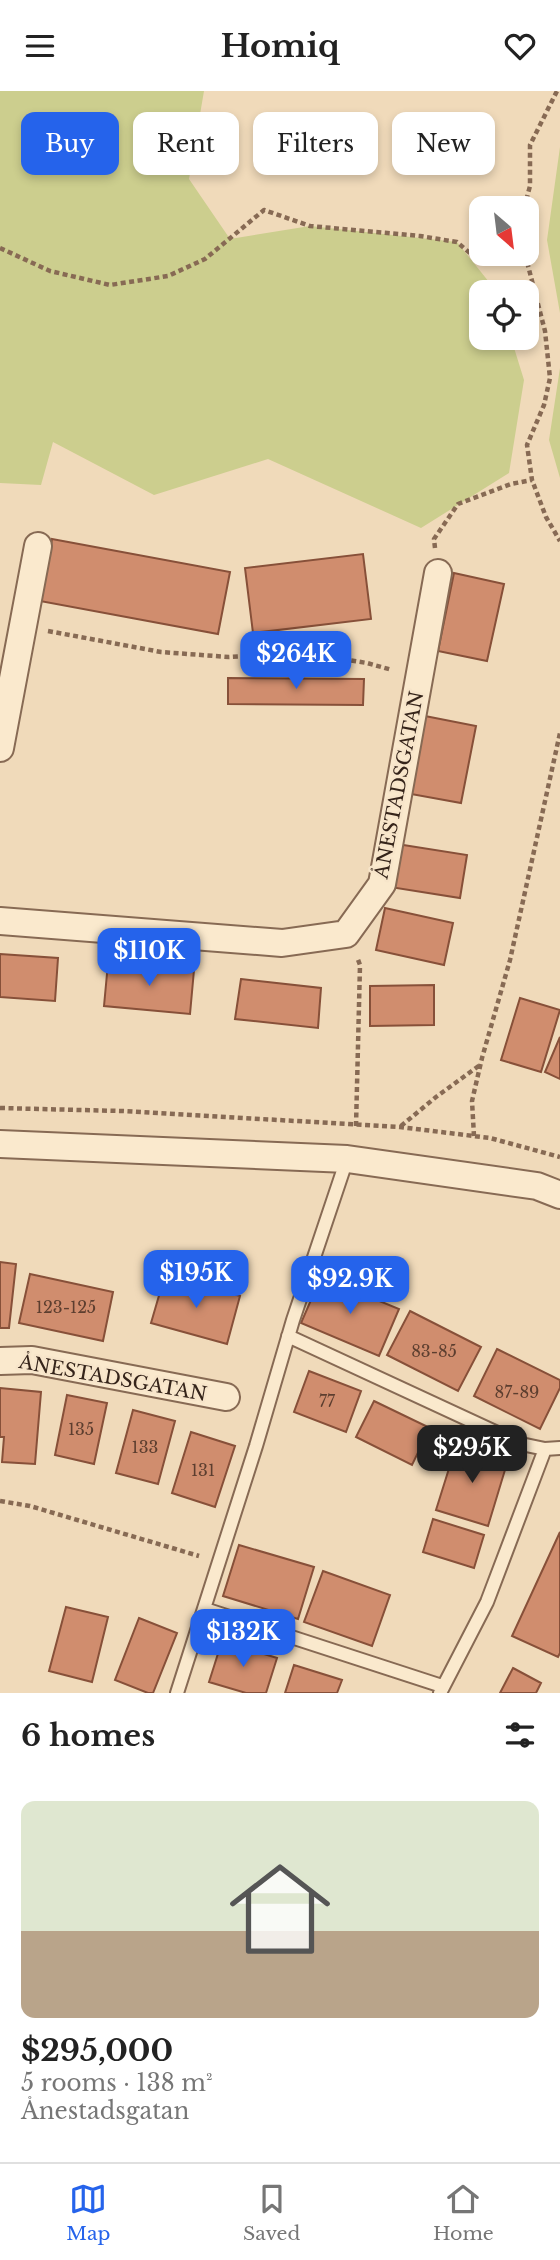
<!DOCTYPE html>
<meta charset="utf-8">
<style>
body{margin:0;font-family:"Libre Baskerville",serif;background:#f6f6f6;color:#222;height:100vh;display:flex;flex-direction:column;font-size:26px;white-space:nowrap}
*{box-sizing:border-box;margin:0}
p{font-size:23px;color:#767676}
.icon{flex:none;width:38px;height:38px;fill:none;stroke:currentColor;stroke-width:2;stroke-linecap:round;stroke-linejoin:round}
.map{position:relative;height:1602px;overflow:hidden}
.sheet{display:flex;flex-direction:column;background:#fff;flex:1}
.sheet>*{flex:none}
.top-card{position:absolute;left:21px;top:21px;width:518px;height:63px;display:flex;gap:14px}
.needle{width:46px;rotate:152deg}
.controls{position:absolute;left:469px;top:105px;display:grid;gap:14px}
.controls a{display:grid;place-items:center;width:70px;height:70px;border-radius:14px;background:#fff;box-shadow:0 4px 10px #0003;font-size:35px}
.price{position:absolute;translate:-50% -60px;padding:0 16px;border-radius:14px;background:#2563eb;color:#fff;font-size:23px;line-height:46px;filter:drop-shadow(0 2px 4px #0008)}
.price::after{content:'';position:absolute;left:50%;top:42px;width:21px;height:16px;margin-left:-10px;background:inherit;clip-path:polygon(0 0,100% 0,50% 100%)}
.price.on{background:#222;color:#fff}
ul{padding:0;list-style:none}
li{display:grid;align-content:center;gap:14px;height:371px;padding:0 21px}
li+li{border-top:2px solid #e0e0e0}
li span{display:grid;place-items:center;height:217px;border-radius:14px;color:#555}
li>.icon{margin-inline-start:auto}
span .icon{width:126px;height:126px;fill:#fffc;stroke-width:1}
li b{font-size:30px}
h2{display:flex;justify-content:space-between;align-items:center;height:84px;padding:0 21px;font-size:30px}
.tag{padding:0 24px;border-radius:14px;background:#fff;box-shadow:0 4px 10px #0003;font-size:24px;line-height:63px}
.tag.on{background:#2563eb;color:#fff}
header{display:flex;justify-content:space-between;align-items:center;height:91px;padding:0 21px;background:#fff;font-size:32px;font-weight:800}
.tab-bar{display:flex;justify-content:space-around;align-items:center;height:98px;border-top:2px solid #e0e0e0;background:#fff;font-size:19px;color:#767676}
.tab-bar a{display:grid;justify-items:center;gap:4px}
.tab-bar .on{color:#2563eb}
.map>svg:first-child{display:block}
.green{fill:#ccce8e}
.building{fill:#d08d6e;stroke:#875039;stroke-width:2}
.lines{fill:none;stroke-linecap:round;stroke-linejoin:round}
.service-casing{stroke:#876a54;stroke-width:16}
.minor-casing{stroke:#876a54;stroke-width:30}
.path{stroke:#876a54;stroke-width:4.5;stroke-dasharray:5 3.5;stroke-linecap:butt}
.service{stroke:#fae9cd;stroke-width:12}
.minor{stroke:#fae9cd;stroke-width:26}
.labels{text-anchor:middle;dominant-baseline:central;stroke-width:5;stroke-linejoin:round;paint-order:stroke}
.number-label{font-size:16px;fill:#5c3e2f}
.street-label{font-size:19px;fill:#35241a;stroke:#f7e5ca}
</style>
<header><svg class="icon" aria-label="menu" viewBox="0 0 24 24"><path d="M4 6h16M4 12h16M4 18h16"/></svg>Homiq<svg class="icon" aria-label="heart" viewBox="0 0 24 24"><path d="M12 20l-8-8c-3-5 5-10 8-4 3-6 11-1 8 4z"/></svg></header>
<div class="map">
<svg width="560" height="1602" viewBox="0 0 560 1602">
<rect width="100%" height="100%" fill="#f0daba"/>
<path class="green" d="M 0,0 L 204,0 L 189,88 L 230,148 L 310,135 L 457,151 L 497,201 L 481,201 L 481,247 L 511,247 L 524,289 L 509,382 L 421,437 L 268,368 L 154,404 L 53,351 L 41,394 L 0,392 Z
M 560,56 L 560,222 L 547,149 Z
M 560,277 L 560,387 L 549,349 Z"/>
<path class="building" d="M 52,448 L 230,481 L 218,543 L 40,510 Z
M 363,463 L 371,528 L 253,542 L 245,477 Z
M 454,482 L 504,493 L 487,570 L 438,560 Z
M 228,587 L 364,588 L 363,614 L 228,613 Z
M 425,625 L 476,635 L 461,712 L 411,703 Z
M 397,753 L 467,764 L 460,807 L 390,796 Z
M 385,817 L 453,832 L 444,874 L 376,859 Z
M 0,863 L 58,867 L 55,910 L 0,906 Z
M 108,872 L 194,879 L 190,923 L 104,915 Z
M 241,888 L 321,897 L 318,937 L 235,928 Z
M 434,894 L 434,934 L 370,935 L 370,895 Z
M 520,907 L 560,919 L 541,981 L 501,969 Z
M 560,946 L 560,988 L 545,981 Z
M 0,1171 L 16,1173 L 9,1237 L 0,1237 Z
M 30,1183 L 113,1201 L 103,1250 L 19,1232 Z
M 165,1184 L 240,1205 L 227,1253 L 151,1232 Z
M 321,1186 L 399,1218 L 379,1265 L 301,1232 Z
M 410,1220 L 481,1256 L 458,1300 L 387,1264 Z
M 497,1258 L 560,1289 L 560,1297 L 540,1338 L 474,1305 Z
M 309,1280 L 361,1300 L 346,1341 L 294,1321 Z
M 0,1297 L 41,1301 L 35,1373 L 2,1371 L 4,1346 L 0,1346 Z
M 67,1304 L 107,1312 L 94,1373 L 55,1364 Z
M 374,1310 L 430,1337 L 412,1374 L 356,1346 Z
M 133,1319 L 175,1330 L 158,1393 L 116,1382 Z
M 191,1341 L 235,1355 L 215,1416 L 172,1402 Z
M 457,1352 L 508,1369 L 488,1435 L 436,1419 Z
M 433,1428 L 484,1444 L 474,1477 L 423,1461 Z
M 560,1441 L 560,1562 L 558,1566 L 512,1545 Z
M 239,1454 L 314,1476 L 298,1528 L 223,1505 Z
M 323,1480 L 390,1504 L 372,1555 L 304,1531 Z
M 66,1516 L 108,1526 L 92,1591 L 49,1580 Z
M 139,1527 L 177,1542 L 153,1602 L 148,1602 L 115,1589 Z
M 222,1550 L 277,1567 L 266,1602 L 246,1602 L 209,1591 Z
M 294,1574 L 342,1589 L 337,1602 L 285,1602 Z
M 513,1577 L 541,1592 L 536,1602 L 500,1602 Z"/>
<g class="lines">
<defs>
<path id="service" d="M 288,1245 L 521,1353 L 545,1358 L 560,1357
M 205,1518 L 442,1595
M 177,1602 L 256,1355 L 293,1229 L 347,1068
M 440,1602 L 487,1511 L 545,1358"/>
<path id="minor" d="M 0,657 L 38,455
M 0,830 L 282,852 L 346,843 L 382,793 L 438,482
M 0,1053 L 347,1068 L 537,1095 L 560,1104
M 0,1270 L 32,1269 L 226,1306"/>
</defs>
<use href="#service" class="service-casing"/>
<use href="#minor" class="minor-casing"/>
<path class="path" d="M 524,117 L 530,95 L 530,54 L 557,0
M 0,157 L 50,180 L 110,194 L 168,185 L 205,168 L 264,119 L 310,135 L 420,145 L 457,151 L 478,169 L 526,172
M 525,163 L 545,240 L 550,287 L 544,314 L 527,354 L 532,389 L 546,426 L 560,450
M 435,457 L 434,448 L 458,413 L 511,393 L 532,389
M 48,540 L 161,561 L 229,566 L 303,562 L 367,572 L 392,579
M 0,1017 L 122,1020 L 400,1036 L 490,1047 L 560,1066
M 356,1035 L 360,874 L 357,866
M 401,1035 L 436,1006 L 480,974
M 474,1045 L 472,1010 L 482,967 L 510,869 L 560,642
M 0,1410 L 30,1415 L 199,1465"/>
<use href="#service" class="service"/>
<use href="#minor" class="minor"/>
</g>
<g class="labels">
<g class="number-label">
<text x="66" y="1216">123-125</text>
<text x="434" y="1260">83-85</text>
<text x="517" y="1301">87-89</text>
<text x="327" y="1310">77</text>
<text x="81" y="1338">135</text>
<text x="145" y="1356">133</text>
<text x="203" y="1379">131</text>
</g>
<g class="street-label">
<text transform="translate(399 694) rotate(-79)">ÅNESTADSGATAN</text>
<text transform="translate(113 1287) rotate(10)">ÅNESTADSGATAN</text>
</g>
</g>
</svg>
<div class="controls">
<a><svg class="needle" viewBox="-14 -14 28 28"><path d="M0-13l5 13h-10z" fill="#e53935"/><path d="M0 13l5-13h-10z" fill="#767676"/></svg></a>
<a><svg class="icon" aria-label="locate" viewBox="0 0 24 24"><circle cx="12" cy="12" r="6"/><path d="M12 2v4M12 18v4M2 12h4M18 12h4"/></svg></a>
</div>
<b class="price" style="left:296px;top:600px">$264K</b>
<b class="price" style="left:149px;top:897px">$110K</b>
<b class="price" style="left:196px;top:1219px">$195K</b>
<b class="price" style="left:350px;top:1225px">$92.9K</b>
<b class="price on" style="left:472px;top:1394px">$295K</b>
<b class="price" style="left:243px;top:1578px">$132K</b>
<div class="top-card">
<a class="tag on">Buy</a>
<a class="tag">Rent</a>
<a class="tag">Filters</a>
<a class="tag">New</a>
</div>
</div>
<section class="sheet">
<h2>6 homes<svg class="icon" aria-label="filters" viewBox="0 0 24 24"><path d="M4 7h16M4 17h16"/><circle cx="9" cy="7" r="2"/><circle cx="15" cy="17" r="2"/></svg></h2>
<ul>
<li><span style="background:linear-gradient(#dfe7d0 60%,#b9a48a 0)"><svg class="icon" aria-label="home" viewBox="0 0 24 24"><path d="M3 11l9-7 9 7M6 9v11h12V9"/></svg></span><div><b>$295,000</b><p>5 rooms · 138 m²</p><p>Ånestadsgatan</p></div></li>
</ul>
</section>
<nav class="tab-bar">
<a class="on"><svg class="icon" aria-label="map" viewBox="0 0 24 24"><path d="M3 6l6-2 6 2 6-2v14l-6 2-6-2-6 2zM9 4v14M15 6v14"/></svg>Map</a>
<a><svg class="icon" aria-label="saved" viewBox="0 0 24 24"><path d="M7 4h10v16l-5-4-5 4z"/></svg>Saved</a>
<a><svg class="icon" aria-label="home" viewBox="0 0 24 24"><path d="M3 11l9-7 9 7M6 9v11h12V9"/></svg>Home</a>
</nav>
